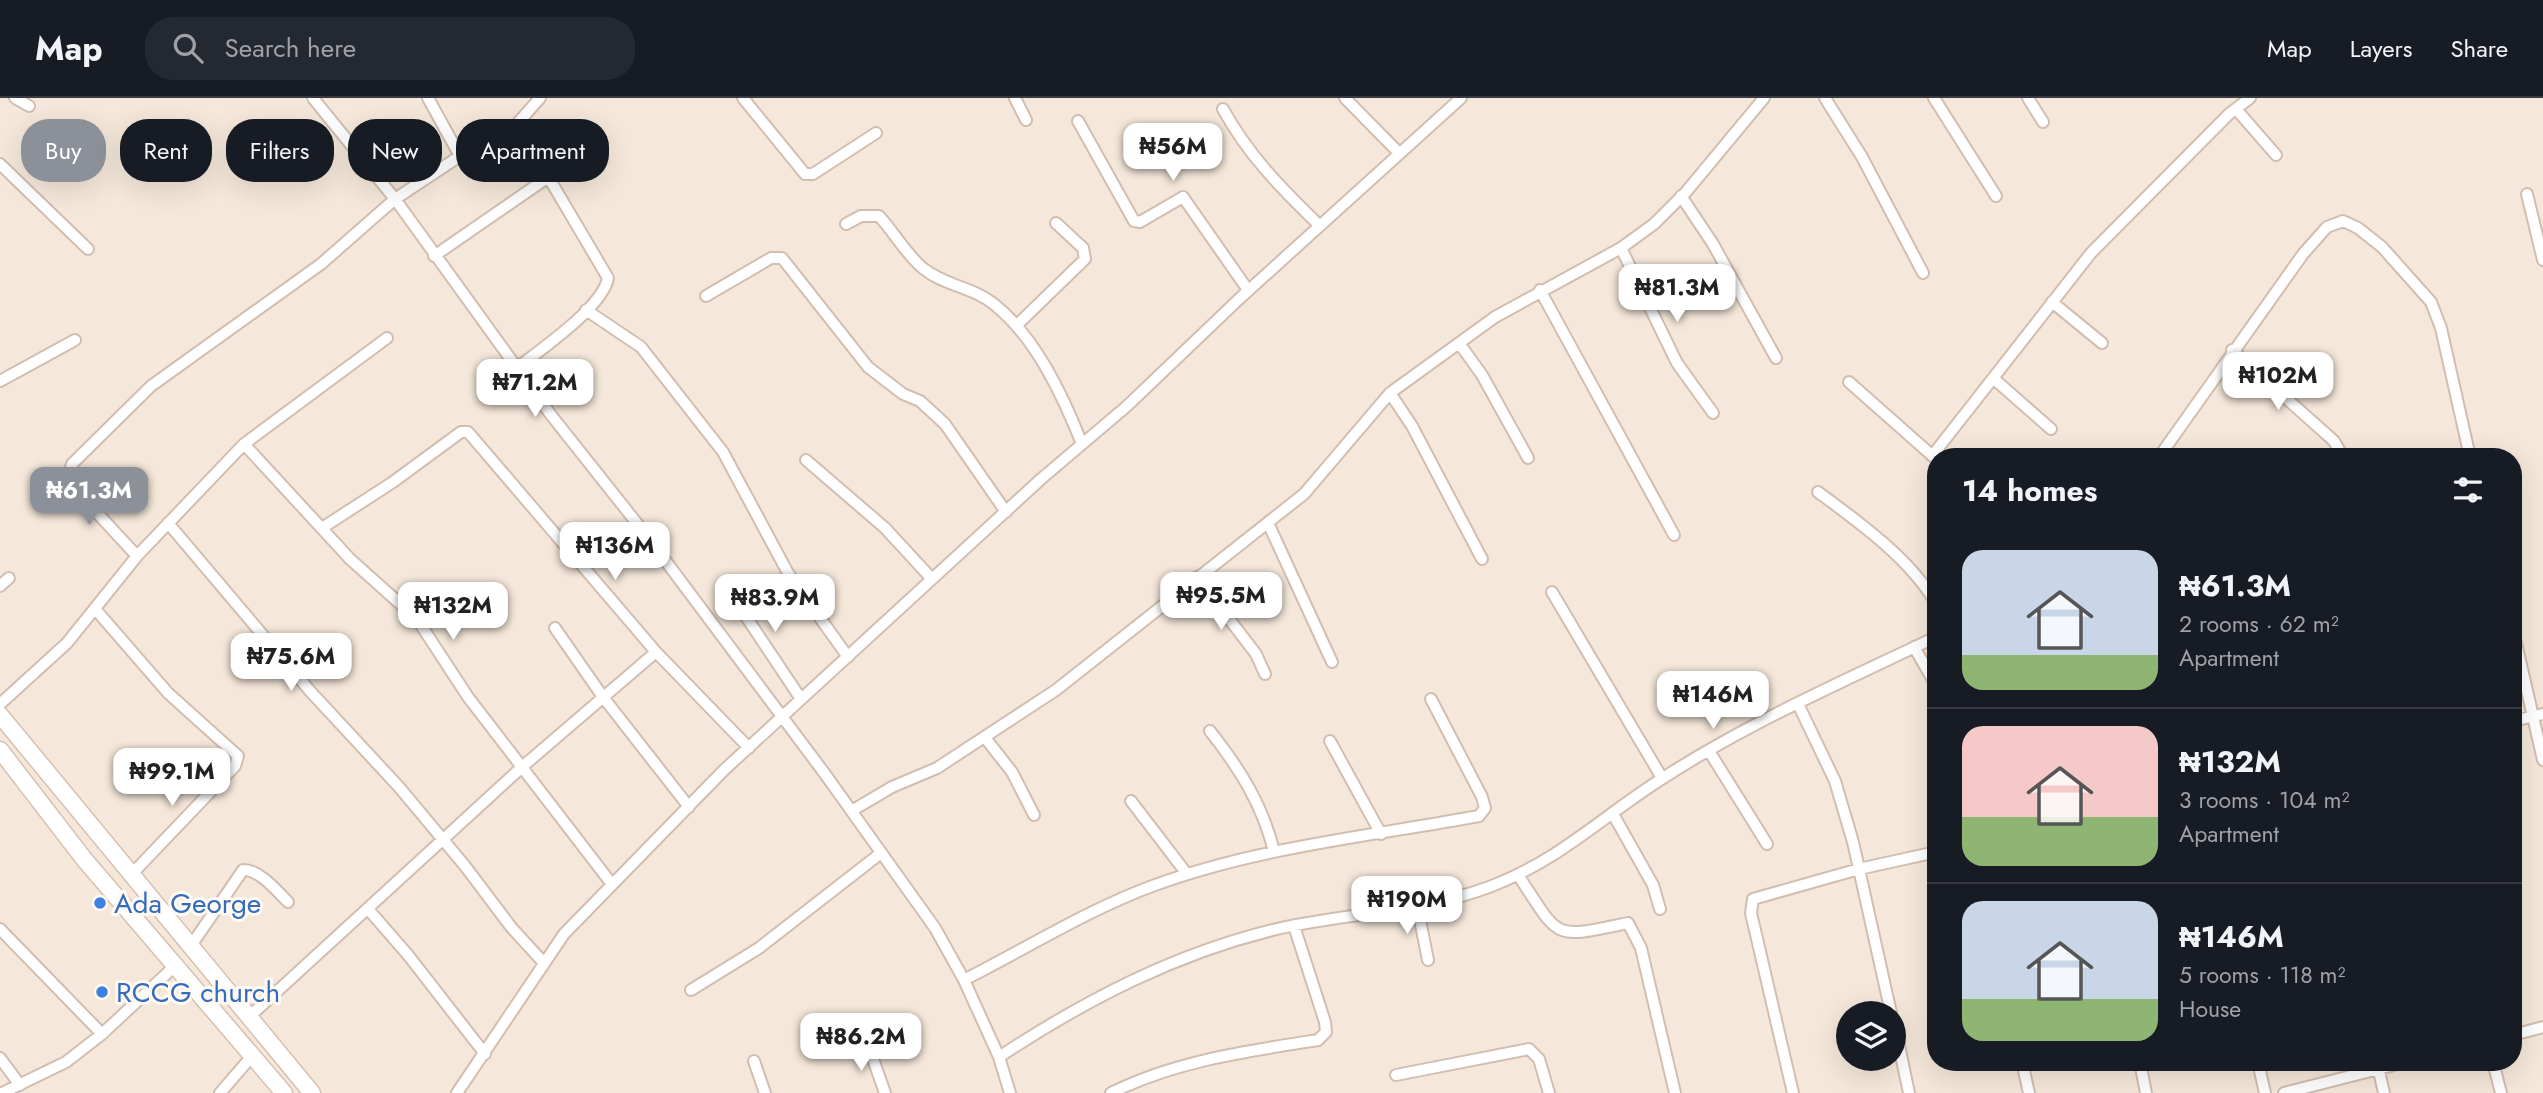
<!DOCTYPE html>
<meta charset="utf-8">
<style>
body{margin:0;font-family:Jost,sans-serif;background:#242831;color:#f1f3f6;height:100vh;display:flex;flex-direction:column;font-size:26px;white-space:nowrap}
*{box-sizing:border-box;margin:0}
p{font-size:23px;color:#9ea1a6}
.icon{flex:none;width:38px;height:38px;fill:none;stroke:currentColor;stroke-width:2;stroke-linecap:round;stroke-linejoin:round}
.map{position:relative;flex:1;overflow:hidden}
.details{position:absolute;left:1927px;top:350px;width:595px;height:623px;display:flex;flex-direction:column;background:#171b24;border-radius:28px;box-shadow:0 7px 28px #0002}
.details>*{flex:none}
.top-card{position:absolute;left:21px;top:21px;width:665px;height:63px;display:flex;gap:14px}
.fabs{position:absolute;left:1836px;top:903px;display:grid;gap:14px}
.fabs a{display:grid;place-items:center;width:70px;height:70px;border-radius:50%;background:#171b24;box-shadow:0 7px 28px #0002;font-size:35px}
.price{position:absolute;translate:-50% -60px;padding:0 16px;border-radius:14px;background:#fff;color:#222;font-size:23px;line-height:46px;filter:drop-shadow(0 2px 4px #0008)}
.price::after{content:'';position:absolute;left:50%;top:42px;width:21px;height:16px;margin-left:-10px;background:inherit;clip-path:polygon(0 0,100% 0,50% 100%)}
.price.selected{background:#8c9099;color:#fff}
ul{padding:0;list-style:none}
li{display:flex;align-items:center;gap:21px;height:175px;padding:0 35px}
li+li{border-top:2px solid #363941}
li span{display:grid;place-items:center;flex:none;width:196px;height:140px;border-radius:21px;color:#555}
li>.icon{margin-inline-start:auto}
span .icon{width:84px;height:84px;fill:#fffc;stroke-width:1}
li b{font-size:30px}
h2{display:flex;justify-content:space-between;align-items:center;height:84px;padding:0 35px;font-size:30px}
.tag{padding:0 24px;border-radius:28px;background:#171b24;box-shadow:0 7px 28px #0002;font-size:24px;line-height:63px}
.tag.selected{background:#8c9099;color:#fff}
header{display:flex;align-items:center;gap:42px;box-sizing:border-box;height:98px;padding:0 35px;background:#171b24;border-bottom:2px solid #363941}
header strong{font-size:33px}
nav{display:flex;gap:38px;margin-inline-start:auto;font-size:24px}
.search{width:490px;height:63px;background:#242831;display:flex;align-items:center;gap:18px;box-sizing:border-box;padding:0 24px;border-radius:28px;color:#9ea1a6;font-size:26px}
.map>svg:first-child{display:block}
.residential{fill:#f5e8da;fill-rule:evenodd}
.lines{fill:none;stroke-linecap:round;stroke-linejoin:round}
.minor-casing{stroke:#d1beb0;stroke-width:14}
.secondary-casing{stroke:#d6c0b0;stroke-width:19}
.minor{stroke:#fff;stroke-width:10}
.secondary{stroke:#fff;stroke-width:16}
.shop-dot{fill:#3f7fe0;stroke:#fffaf3;stroke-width:2.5}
.labels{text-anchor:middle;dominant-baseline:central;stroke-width:6;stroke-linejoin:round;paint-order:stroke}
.shop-label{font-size:28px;fill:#366cbe;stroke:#fffaf3;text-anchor:start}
</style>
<header>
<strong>Map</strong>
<div class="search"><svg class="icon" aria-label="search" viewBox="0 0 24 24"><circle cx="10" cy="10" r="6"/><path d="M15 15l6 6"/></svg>Search here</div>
<nav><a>Map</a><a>Layers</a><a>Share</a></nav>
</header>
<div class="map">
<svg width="2543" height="995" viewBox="0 0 2543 995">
<rect width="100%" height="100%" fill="#fdf6ec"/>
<path class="residential" d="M 0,0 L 2543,0 L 2543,995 L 0,995 ZM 1936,359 L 2513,359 L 2513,964 L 1936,964 ZM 1848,915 L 1894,915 L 1894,961 L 1848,961 Z"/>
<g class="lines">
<defs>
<path id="minor" d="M 15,0 L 29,8
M 313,0 L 395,101 L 551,317 L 647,438 L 825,676 L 935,830 L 964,882 L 999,959 L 1010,995
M 428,0 L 460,58
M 743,0 L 805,76 L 813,76 L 876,35
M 1015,0 L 1026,22
M 1345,0 L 1399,55
M 1825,0 L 1862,59 L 1923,175
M 1934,0 L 1996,98
M 2028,0 L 2043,24
M 1223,11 C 1248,57 1282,91 1319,127
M 2236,11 L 2276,57
M 1078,23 L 1134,123 L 1140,124 L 1183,99 L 1248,192
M 0,66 L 88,151
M 2527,96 L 2543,162
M 1681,98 L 1713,146 L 1776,260
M 846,126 L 861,118 L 879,118 C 894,134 907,158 924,171 C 945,188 974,189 995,207 C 1036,240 1063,298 1082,346
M 1621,150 L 1677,265 L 1713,315
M 434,158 L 547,80
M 1540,192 L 1674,437
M 706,198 L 771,160 L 782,160 L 868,269 L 903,296 L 920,303 L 945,326 L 1006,414
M 2052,204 L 2102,245
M 586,212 L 641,249 L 723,354 L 788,475 L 848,559
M 1017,227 L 1085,161 L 1083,150 L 1056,125
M 1459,245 L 1482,277 L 1528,360
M 2232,252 L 2334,343 L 2343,359
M 517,270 C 540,252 603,209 608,180 L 517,26
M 1993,280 L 2051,331
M 0,283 L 75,242
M 1849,284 L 1936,361
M 1390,295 L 1412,328 L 1482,461
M 244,346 L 350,461 L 417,521 L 468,599 L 611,785
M 1932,358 L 2091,155 L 2229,16 L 2250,0
M 2159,359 L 2303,156 L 2327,129 L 2343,123 L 2358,130 L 2382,149 L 2431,204 L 2441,230 L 2470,359
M 806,362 L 885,430 L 932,481
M 1818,394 C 1860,425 1909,460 1936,505
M 168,425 L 310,593 L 399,689 L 465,768 L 511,829 L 543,864
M 1268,425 L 1332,564
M 322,430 L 393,384 L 461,334 L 468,334 L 656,554 L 749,650
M 137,458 L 75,391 L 68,379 L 72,366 L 151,288 L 321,166 L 395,101 L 460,58 L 517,26 L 540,0
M 1197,479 L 1256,556 L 1265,576
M 725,487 L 801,601
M 0,488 L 9,480
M 1552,494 L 1662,680
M 96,512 L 168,595 L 238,658 L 235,668 L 130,778
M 555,530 L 603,599 L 689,709
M 2513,532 L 2543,662
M 1914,549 L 1936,587
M 0,606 L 67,545 L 137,458 L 244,346 L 387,240
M 1798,606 L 1835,683 L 1853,744 L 1891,915
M 2513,623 L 2543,616
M 1210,633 C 1240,671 1262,706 1274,753
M 986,641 L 1012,674 L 1034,717
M 1330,643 L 1381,736
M 1709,653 L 1767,746
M 1131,703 L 1187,776
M 853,712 L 892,689 L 937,670 L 1056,592 L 1304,396 L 1390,295 L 1495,219 L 1621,150 L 1654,126 L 1686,94 L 1764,0
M 1613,716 L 1653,787 L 1660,811
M 1518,777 C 1561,842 1551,841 1628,825 L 1641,850 L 1675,995
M 1417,807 L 1428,862
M 368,811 L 408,857 L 485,956
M 0,831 L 102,936
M 190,849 L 243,772 C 259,771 277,793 288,804
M 964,882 C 1027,850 1089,811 1155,787 C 1259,749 1371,738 1479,718 L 1485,710 L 1482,699 L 1431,601
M 691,892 L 759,850 L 881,755
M 249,919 L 522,669 L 656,554
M 1894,924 L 1909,995
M 2513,937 L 2543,929
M 867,944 L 885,995
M 999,959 C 1087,901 1178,854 1281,830 C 1349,815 1423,814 1489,789 C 1557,764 1603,718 1663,680 C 1748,625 1844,583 1936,539
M 0,960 L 20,987
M 754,963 L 765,995
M 2022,964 L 2029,995
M 2140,964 L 2146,995
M 2258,964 L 2265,995
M 2377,964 L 2384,995
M 2493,964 L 2501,995
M 1396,977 L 1529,951 L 1539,961 L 1549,995
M 2,995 L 66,964 L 102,936 L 176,867
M 220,995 L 252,958
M 457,995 L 564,836 L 724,672 L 1041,381 L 1127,308 L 1239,201 L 1461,0
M 1111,995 C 1175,963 1247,953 1318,942 L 1326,934 L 1325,924 L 1294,828
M 1793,995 L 1751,815 L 1753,801 L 1859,771 L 1936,754
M 2284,995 L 2406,964"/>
<path id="secondary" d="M 0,617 L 312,995
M 0,652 L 84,761 L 284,995"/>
</defs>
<use href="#minor" class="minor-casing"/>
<use href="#secondary" class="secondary-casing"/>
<use href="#minor" class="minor"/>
<use href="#secondary" class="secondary"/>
</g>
<g class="shop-dot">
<circle cx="100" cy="805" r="7"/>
<circle cx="102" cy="894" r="7"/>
</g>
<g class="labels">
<g class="shop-label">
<text x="114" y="805">Ada George</text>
<text x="116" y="894">RCCG church</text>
</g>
</g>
</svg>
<div class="fabs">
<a><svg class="icon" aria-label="layers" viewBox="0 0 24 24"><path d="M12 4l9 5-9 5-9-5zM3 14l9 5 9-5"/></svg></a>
</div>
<b class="price" style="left:1173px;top:85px">₦56M</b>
<b class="price" style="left:1677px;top:226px">₦81.3M</b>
<b class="price" style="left:2278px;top:314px">₦102M</b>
<b class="price" style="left:535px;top:321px">₦71.2M</b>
<b class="price selected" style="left:89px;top:429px">₦61.3M</b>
<b class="price" style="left:615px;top:484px">₦136M</b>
<b class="price" style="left:1221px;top:534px">₦95.5M</b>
<b class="price" style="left:775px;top:536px">₦83.9M</b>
<b class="price" style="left:453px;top:544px">₦132M</b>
<b class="price" style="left:291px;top:595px">₦75.6M</b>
<b class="price" style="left:1713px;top:633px">₦146M</b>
<b class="price" style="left:172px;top:710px">₦99.1M</b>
<b class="price" style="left:1407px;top:838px">₦190M</b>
<b class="price" style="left:861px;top:975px">₦86.2M</b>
<div class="top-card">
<a class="tag selected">Buy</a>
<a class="tag">Rent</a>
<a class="tag">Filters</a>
<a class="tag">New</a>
<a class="tag">Apartment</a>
</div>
<section class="details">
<h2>14 homes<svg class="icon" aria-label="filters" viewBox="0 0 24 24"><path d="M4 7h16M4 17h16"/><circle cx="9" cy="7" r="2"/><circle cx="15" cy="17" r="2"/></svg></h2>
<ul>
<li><span style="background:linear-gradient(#c9d6e8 75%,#8fb573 0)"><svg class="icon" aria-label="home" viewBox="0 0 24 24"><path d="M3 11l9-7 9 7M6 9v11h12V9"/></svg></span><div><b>₦61.3M</b><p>2 rooms · 62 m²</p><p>Apartment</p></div></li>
<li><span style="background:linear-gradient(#f6c9c9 65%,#8fb573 0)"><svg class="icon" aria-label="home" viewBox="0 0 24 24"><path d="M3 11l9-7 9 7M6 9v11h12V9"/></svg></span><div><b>₦132M</b><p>3 rooms · 104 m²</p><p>Apartment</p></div></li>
<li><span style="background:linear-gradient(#c9d6e8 70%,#8fb573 0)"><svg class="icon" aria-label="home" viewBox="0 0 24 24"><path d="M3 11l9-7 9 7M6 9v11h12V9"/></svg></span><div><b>₦146M</b><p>5 rooms · 118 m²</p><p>House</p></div></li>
</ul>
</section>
</div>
